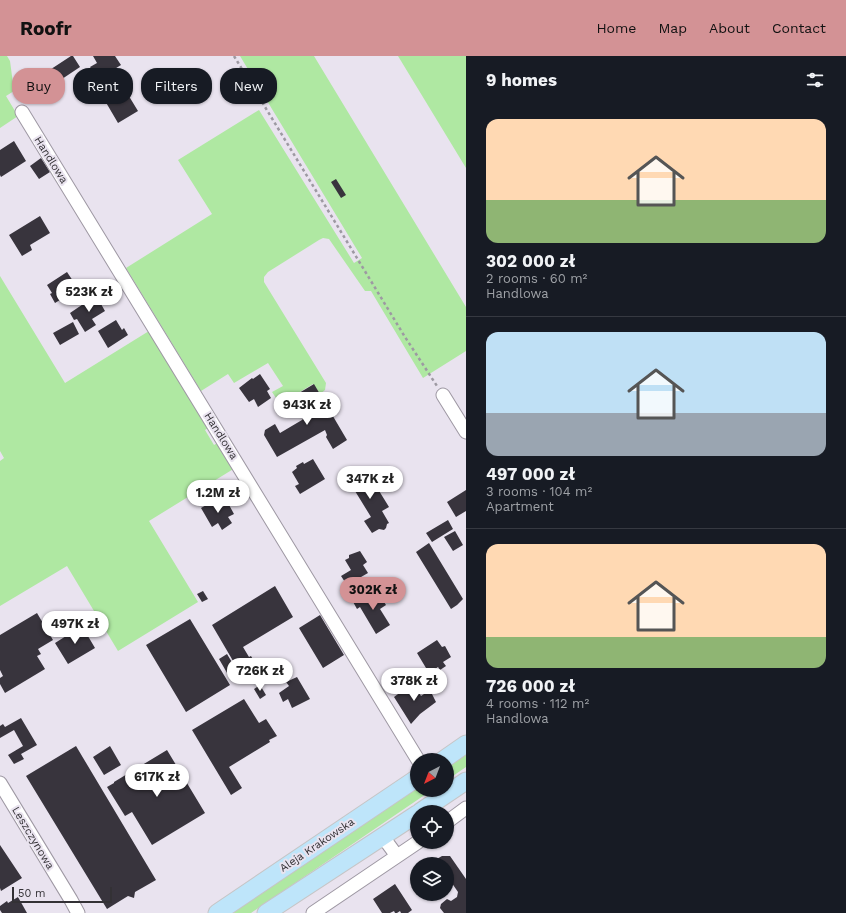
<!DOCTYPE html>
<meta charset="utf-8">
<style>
body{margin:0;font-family:"Work Sans",sans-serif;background:#242831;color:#f1f3f6;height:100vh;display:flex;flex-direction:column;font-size:15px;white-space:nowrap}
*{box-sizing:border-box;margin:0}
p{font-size:13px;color:#9ea1a6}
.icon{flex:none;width:22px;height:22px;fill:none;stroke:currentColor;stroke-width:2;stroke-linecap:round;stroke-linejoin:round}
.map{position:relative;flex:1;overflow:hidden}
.drawer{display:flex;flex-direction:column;background:#171b24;width:380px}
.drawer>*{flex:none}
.guide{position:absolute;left:12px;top:12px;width:380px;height:36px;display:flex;gap:8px}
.needle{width:26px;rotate:222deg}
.buttons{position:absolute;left:410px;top:697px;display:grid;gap:8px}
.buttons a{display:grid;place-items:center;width:44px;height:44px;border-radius:50%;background:#171b24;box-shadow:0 1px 3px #0004;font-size:20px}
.scale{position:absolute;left:12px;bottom:10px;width:100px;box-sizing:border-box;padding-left:4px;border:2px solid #333135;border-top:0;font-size:11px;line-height:14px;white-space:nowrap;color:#333135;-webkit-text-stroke:3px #e9e3ef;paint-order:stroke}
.price{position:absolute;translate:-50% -34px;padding:0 9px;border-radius:14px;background:#fff;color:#222;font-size:13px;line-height:26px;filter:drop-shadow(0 1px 2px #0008)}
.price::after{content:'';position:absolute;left:50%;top:24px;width:12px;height:9px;margin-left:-6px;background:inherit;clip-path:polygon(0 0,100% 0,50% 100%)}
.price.selected{background:#d39295;color:#111}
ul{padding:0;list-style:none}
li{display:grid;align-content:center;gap:8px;height:212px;padding:0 20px}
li+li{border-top:1px solid #363941}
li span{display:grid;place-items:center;height:124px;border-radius:12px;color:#555}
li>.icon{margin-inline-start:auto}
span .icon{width:72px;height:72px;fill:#fffc;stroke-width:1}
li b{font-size:17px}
h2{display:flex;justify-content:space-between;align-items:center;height:48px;padding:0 20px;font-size:17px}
.chip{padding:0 14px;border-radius:16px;background:#171b24;box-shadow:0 1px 3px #0004;font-size:14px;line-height:36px}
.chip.selected{background:#d39295;color:#111}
header{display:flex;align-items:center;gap:24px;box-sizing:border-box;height:56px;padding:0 20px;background:#d39295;color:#111}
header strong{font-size:19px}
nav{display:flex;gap:22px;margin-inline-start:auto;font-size:14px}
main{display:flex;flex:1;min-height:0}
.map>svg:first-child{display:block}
.green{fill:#afe8a2}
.building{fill:#38343d}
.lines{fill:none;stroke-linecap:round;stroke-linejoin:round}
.minor-casing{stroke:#9e98a3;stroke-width:15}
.major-casing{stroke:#c6c5c6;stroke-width:19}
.path{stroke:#9d99a2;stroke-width:2.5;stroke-dasharray:3 3;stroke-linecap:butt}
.minor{stroke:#fff;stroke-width:13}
.major{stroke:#bee5fa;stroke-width:17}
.labels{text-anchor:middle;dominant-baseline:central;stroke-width:4;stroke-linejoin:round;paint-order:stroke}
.street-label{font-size:11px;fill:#333135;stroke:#e9e3ef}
</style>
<header>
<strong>Roofr</strong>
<nav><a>Home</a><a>Map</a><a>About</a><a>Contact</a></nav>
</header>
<main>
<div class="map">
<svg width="466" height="857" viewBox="0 0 466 857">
<rect width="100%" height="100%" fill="#e9e3ef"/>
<path class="green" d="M 0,0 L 7,0 L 10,5 L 14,35 L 6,40 L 18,60 L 0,72 Z
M 240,0 L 314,0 L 466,251 L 466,295 L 423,322 L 371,235 L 365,235 L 329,183 L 323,182 L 319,184 L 268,216 L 264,221 L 264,226 L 326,327 L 325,334 L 320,338 L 313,328 L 280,348 L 272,336 L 283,330 L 268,307 L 234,327 L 228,318 L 201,335 L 126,212 L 212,158 L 178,104 L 259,54 L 354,207 L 362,202 Z
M 398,0 L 466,0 L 466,112 Z
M 0,220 L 65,327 L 149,275 L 210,371 L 205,374 L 214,389 L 219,386 L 235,412 L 149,465 L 198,546 L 118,595 L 67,510 L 0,550 L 0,405 L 4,402 L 0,395 Z
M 466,697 L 466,711 L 447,724 L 447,710 Z
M 417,731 L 417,734 L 432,734 L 251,857 L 232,857 Z"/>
<path class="building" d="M 71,0 L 73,0 L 80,11 L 50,31 L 42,19 Z
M 93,0 L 115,0 L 121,9 L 113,14 L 138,55 L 118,67 L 94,26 L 98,23 L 90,11 L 97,7 Z
M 14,85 L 26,105 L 1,121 L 0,119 L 0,94 Z
M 41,102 L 50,116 L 39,123 L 30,110 Z
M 336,123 L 346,139 L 341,142 L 331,126 Z
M 40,160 L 50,177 L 30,189 L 32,194 L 22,200 L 9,179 Z
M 67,216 L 73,225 L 71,226 L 76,234 L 55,247 L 50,238 L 52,237 L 47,229 Z
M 98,238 L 103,247 L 101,248 L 105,255 L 92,263 L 96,269 L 85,276 L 77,263 L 74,264 L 70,257 Z
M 116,264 L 122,274 L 124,272 L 128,279 L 108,292 L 98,275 Z
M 73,266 L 79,278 L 60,289 L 53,277 Z
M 260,318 L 270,333 L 267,335 L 271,342 L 258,351 L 254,343 L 249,346 L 239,332 L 252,322 L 253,323 Z
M 314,328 L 347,384 L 333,393 L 326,381 L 327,379 L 325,374 L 277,401 L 264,379 L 265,374 L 275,368 L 280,377 L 302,364 L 310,354 L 299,337 Z
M 313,403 L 325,423 L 300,438 L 295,430 L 299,428 L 292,416 L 297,412 L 296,410 L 303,406 L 304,408 Z
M 365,412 L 389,451 L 382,455 L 389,467 L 387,468 L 386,472 L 384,474 L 379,473 L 372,477 L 364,465 L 371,461 L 347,422 Z
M 466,434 L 466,455 L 456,461 L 447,446 Z
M 215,444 L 221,452 L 228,447 L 234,458 L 228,461 L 232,467 L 222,474 L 218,467 L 212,471 L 201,452 Z
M 448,464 L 453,473 L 432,486 L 426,477 Z
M 455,475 L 463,489 L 453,495 L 444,481 Z
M 429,487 L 463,543 L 457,549 L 451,553 L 416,496 Z
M 360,495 L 367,506 L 363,509 L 368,517 L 347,529 L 341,520 L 351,514 L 345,504 L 349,502 L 349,499 Z
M 275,530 L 293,561 L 243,591 L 249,601 L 251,600 L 262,619 L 252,625 L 241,606 L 236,610 L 212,569 Z
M 203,535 L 208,543 L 202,546 L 197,538 Z
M 369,535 L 373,542 L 379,538 L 386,549 L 380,553 L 390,569 L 376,578 L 360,551 L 357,553 L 352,544 Z
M 37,557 L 53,584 L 38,593 L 41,598 L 37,600 L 45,613 L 5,637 L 0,628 L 0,622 L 3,620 L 0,614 L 0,579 Z
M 320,559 L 344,599 L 323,612 L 299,572 Z
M 190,563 L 230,629 L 186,656 L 146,589 Z
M 82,570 L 95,592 L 68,608 L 55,587 Z
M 437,584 L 442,591 L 445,590 L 451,601 L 443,606 L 446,610 L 440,614 L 438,611 L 429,617 L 417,597 Z
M 227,598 L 236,613 L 233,614 L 236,618 L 230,622 L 219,603 Z
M 297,621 L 310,643 L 292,652 L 288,643 L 283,646 L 279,637 L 289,630 L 286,626 Z
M 413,627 L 421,640 L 430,634 L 436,646 L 420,658 L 411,668 L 394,641 Z
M 260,629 L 266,639 L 260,643 L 254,633 Z
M 244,643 L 259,667 L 266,663 L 277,680 L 269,684 L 270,686 L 229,711 L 242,732 L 231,739 L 192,674 Z
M 21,662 L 37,689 L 21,698 L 24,703 L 14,708 L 8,699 L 23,690 L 14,674 L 0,682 L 0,670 L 3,668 L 5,671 Z
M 76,690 L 156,824 L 135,836 L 134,842 L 128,840 L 107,853 L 26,720 Z
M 110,690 L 121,709 L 104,719 L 93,701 Z
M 167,694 L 205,757 L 152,789 L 132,756 L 125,760 L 107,731 L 114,727 L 114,726 Z
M 0,789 L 22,822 L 1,835 L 0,832 Z
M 442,800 L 450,800 L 466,823 L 466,857 L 444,857 L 440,852 L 441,848 L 447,843 L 451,845 L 457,841 L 458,836 L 447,820 L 447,808 L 435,808 L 435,804 Z
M 395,828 L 412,854 L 408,857 L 401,857 L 400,855 L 397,857 L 395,857 L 394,855 L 390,857 L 382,857 L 373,843 Z
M 18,841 L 27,857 L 2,857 L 0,854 L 0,850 L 7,845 L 8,847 Z"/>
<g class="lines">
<defs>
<path id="minor" d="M 22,56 L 418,704
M 443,339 L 466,376
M 0,727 L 71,844 L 78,857
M 447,766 L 466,752
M 383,781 L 397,800
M 313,857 L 418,786"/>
<path id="major" d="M 443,704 L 466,688
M 420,756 L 466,725
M 217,857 L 417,722
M 266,857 L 417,758"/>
</defs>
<use href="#minor" class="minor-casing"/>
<use href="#major" class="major-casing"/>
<path class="path" d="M 234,0 L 405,281 L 437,330"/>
<use href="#minor" class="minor"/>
<use href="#major" class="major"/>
</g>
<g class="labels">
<g class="street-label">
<text transform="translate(51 104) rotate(58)">Handlowa</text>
<text transform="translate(221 380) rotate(58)">Handlowa</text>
<text transform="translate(33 782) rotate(59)">Leszczynowa</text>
<text transform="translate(317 789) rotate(-34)">Aleja Krakowska</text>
</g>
</g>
</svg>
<div class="buttons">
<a><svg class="needle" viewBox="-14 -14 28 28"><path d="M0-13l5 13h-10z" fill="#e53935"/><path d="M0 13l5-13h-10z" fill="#9ea1a6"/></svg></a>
<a><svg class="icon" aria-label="locate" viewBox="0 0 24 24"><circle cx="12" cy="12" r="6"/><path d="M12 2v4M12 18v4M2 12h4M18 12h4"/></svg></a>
<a><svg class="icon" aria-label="layers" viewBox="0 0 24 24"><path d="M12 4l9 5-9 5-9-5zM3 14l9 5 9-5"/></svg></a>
</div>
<div class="scale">50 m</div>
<b class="price" style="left:89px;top:257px">523K zł</b>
<b class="price" style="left:307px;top:370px">943K zł</b>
<b class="price" style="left:370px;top:444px">347K zł</b>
<b class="price" style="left:218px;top:458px">1.2M zł</b>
<b class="price selected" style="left:373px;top:555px">302K zł</b>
<b class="price" style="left:75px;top:589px">497K zł</b>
<b class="price" style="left:260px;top:636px">726K zł</b>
<b class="price" style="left:414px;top:646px">378K zł</b>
<b class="price" style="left:157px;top:742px">617K zł</b>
<div class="guide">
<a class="chip selected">Buy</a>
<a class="chip">Rent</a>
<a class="chip">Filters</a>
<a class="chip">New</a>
</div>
</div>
<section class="drawer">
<h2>9 homes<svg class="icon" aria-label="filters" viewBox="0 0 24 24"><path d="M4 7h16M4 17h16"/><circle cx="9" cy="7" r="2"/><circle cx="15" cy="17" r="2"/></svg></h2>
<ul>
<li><span style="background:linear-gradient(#ffd9b3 65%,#8fb573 0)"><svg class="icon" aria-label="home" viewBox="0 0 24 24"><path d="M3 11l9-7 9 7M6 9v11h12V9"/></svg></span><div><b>302 000 zł</b><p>2 rooms · 60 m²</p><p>Handlowa</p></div></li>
<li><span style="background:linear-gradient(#bfe0f5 65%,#9aa5b1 0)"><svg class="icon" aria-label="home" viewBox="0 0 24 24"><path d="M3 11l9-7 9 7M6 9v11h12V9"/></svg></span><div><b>497 000 zł</b><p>3 rooms · 104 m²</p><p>Apartment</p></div></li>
<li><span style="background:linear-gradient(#ffd9b3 75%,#8fb573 0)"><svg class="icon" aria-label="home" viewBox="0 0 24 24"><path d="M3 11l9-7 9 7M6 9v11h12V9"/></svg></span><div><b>726 000 zł</b><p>4 rooms · 112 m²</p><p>Handlowa</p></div></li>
</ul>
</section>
</main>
